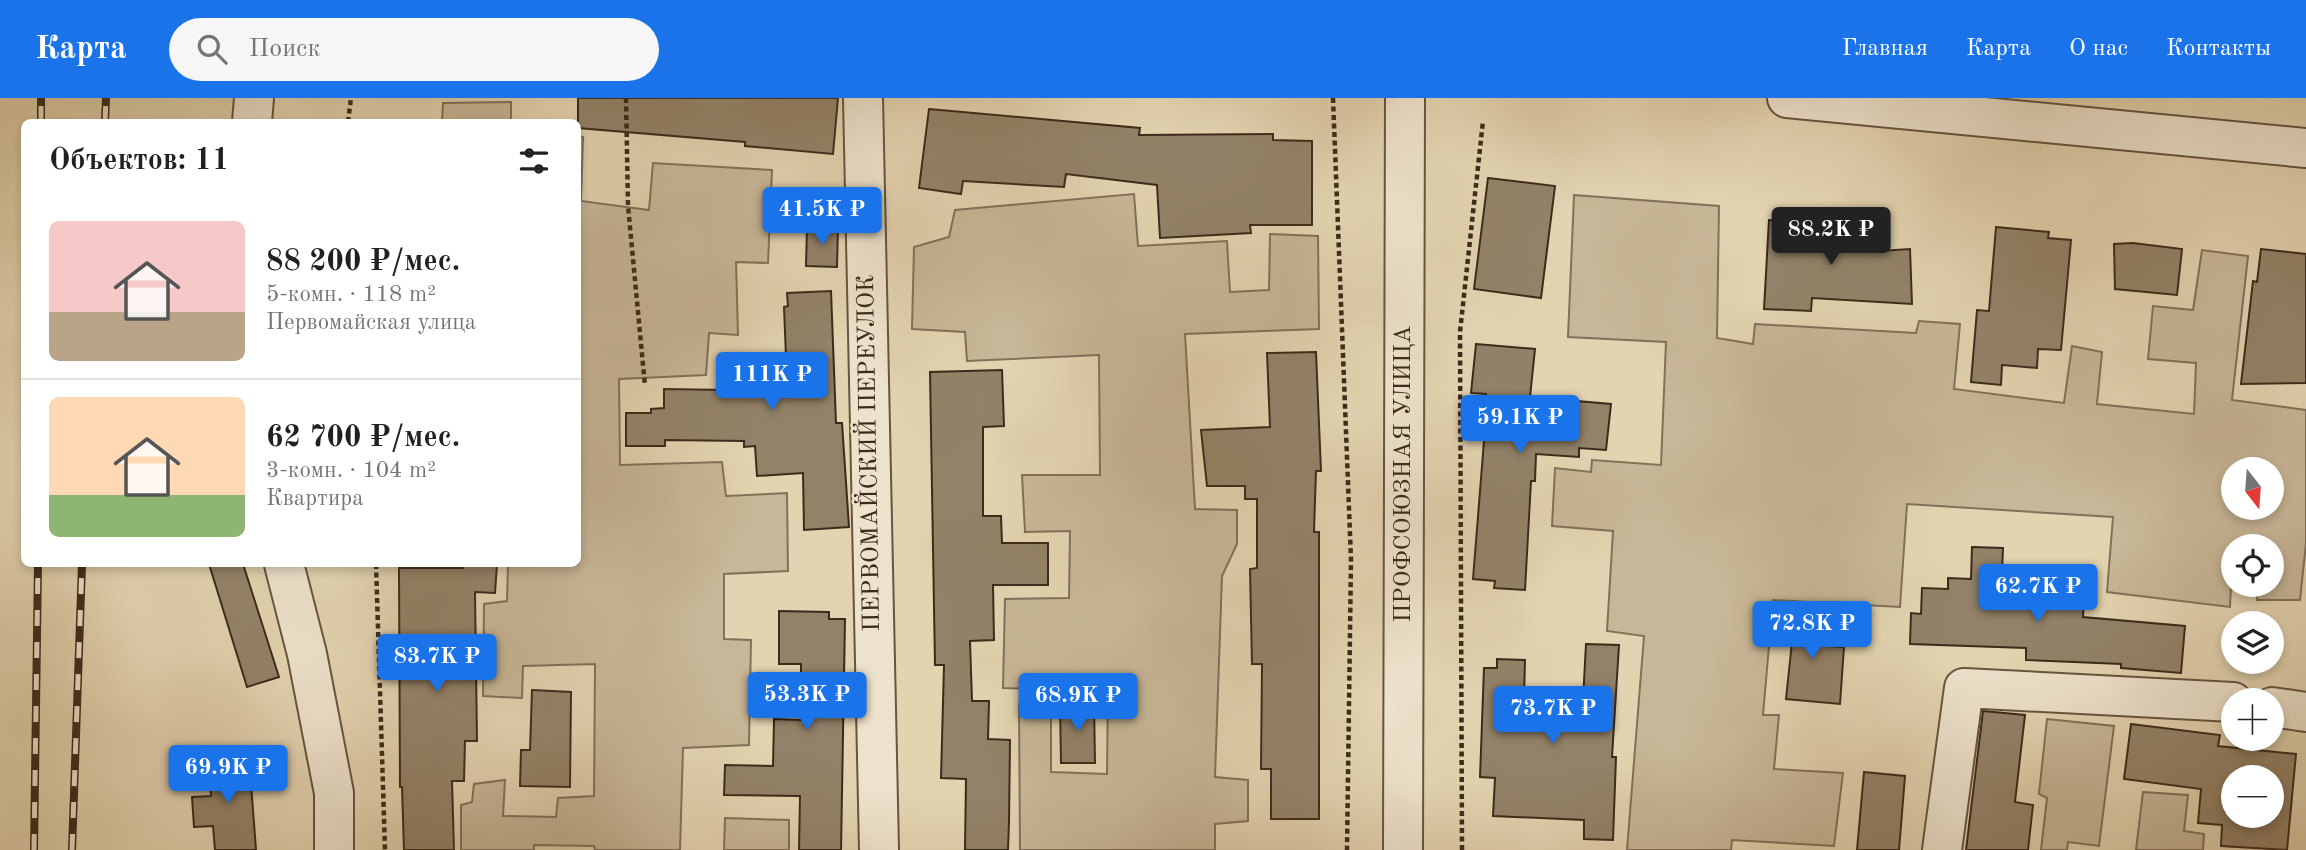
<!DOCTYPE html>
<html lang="ru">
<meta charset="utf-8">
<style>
body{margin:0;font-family:"Old Standard TT",serif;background:#f6f6f6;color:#202124;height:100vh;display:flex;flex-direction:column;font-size:26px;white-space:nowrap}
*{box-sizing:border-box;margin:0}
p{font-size:23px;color:#757577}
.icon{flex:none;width:38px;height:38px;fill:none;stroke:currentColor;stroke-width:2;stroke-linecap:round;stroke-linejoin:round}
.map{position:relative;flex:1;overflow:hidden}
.sheet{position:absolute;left:21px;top:21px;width:560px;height:448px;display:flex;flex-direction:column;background:#fff;border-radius:10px;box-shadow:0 4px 10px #0003}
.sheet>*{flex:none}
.needle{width:46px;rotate:163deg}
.fabs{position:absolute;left:2221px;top:359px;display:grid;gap:14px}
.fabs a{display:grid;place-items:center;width:63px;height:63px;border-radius:50%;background:#fff;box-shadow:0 4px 10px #0003;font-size:35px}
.price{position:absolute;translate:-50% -60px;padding:0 16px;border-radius:7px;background:#1a73e8;color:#fff;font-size:23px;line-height:46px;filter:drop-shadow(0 2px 4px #0008)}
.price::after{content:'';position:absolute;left:50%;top:42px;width:21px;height:16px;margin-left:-10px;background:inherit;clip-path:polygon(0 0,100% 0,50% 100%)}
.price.current{background:#222;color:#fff}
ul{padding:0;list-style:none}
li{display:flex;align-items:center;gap:21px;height:175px;padding:0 28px}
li+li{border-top:2px solid #e0e0e0}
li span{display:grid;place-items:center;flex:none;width:196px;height:140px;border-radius:10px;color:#555}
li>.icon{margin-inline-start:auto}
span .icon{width:84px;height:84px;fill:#fffc;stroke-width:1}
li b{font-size:30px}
h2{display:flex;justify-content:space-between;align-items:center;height:84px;padding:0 28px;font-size:30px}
header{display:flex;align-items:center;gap:42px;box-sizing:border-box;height:98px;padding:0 35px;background:#1a73e8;color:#fff}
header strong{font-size:33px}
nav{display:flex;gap:38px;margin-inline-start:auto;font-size:24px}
.search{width:490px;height:63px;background:#f6f6f6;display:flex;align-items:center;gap:18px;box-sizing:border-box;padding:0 24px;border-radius:38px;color:#757577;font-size:26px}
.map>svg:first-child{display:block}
.green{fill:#c7b697;stroke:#827059;stroke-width:2;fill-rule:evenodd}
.building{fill:#938268;stroke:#3c2b1b;stroke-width:2;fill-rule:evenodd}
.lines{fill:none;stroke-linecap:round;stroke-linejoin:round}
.minor-casing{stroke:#665540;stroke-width:42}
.path{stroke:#3c2b1b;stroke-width:4.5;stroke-dasharray:5 3.5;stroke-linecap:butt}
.minor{stroke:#ede2cc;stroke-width:38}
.rail-casing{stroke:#3c2b1b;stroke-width:8}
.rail{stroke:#ede2cc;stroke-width:5;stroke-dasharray:16;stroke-linecap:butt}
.labels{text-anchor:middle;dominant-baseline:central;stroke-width:5;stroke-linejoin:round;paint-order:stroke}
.street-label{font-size:24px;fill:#3c2b1b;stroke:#ede2cc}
</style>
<header>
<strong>Карта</strong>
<div class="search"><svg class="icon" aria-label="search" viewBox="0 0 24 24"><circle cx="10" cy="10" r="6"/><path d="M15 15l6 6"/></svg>Поиск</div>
<nav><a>Главная</a><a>Карта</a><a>О нас</a><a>Контакты</a></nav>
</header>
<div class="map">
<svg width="2306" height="752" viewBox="0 0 2306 752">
<rect width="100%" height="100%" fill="#e3d3b0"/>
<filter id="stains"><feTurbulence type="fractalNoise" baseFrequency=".00286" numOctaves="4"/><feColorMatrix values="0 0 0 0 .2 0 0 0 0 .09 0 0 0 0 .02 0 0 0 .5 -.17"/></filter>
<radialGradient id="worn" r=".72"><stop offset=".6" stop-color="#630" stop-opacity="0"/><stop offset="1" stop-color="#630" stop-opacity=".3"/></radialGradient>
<path class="green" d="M 511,4 L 511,24 L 442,24 L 443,5 Z
M 578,38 L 583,39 L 581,103 L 649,112 L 653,65 L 772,72 L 768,165 L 736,164 L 738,237 L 709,235 L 706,277 L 619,281 L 620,367 L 722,364 L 726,398 L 787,395 L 788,473 L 724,476 L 724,541 L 751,542 L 749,647 L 683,650 L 680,752 L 595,752 L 594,748 L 534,747 L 534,752 L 461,752 L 461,707 L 472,704 L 474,686 L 505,682 L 503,718 L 556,719 L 558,700 L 594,698 L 595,566 L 523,568 L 522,600 L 483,598 L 484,506 L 507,503 L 508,466 L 578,466 Z
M 1134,96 L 1138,148 L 1227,143 L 1230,194 L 1269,192 L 1270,136 L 1318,138 L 1319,231 L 1185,236 L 1195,411 L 1237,412 L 1237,446 L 1222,478 L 1215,679 L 1248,682 L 1248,723 L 1215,726 L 1215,752 L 1020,752 L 1019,606 L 1051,607 L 1051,674 L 1107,676 L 1108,593 L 1003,590 L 1005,501 L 1069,500 L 1070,433 L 1025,434 L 1022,377 L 1100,377 L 1099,257 L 967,263 L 965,234 L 912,231 L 914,149 L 949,139 L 955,112 Z
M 1574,97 L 1719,108 L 1717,240 L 1753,246 L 1755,226 L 1916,235 L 1919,223 L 1960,226 L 1954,291 L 2064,305 L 2072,248 L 2102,254 L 2097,306 L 2194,316 L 2196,265 L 2148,261 L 2153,208 L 2193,212 L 2202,152 L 2248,158 L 2232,302 L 2306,312 L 2306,445 L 2300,502 L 2257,502 L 2258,487 L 2272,486 L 2272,448 L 2233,448 L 2230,509 L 2107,494 L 2113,419 L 1907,406 L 1900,509 L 1773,502 L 1763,617 L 1779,617 L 1774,671 L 1843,675 L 1834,748 L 1732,742 L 1731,752 L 1627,752 L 1644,538 L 1607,533 L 1613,433 L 1552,428 L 1555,370 L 1591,374 L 1592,362 L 1661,367 L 1666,244 L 1568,239 ZM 2272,371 L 2272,410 L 2233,410 L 2233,371 Z
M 2047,621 L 2114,628 L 2099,748 L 2068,744 L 2067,752 L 2041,752 L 2047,700 L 2039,696 Z
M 2143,694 L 2188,697 L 2184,733 L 2204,736 L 2203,752 L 2136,752 Z
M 725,720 L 789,722 L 789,752 L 724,752 Z"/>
<path class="building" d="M 578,0 L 838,0 L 833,56 L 745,48 L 745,44 L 578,30 Z
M 929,11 L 1140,30 L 1139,37 L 1273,36 L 1273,42 L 1312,43 L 1312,127 L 1250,127 L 1251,135 L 1160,140 L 1157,87 L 1066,76 L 1064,89 L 963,83 L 961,96 L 919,90 Z
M 1488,80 L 1555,88 L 1541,200 L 1474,191 Z
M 1769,122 L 1866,128 L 1864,154 L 1910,151 L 1912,206 L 1812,200 L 1811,213 L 1764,211 Z
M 807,129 L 838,129 L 837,169 L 806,168 Z
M 1996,129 L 2049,134 L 2048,140 L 2071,142 L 2061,252 L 2038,251 L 2037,270 L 2002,267 L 2001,287 L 1971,284 L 1977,212 L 1989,213 Z
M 2133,145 L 2182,151 L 2177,197 L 2115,191 L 2114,146 Z
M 2261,151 L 2306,156 L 2306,285 L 2241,286 L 2253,183 L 2257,184 Z
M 831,193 L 836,325 L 842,325 L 849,429 L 804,432 L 803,375 L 757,378 L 755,348 L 744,349 L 744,343 L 665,342 L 665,348 L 626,348 L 626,315 L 651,315 L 651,311 L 664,310 L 664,291 L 728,292 L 728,258 L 786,259 L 784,209 L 788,208 L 787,195 Z
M 1476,246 L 1535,251 L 1530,299 L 1611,306 L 1606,352 L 1579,350 L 1579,359 L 1536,356 L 1535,383 L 1531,383 L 1525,492 L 1494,490 L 1495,483 L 1473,481 L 1487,305 L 1486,296 L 1471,295 Z
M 1316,254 L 1321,373 L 1316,373 L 1314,434 L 1319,434 L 1319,721 L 1271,721 L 1271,671 L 1261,671 L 1262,566 L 1252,566 L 1250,471 L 1257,470 L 1257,401 L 1245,401 L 1245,388 L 1207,388 L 1201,332 L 1270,329 L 1267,255 Z
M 1002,272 L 1004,328 L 983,329 L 983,418 L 1001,418 L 1002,445 L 1048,445 L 1048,487 L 993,487 L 994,542 L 970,543 L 972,603 L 989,603 L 988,641 L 1010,642 L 1009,724 L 1008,752 L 965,752 L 966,681 L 941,680 L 944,567 L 935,567 L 930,274 Z
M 1972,449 L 2003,450 L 2001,497 L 2084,500 L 2083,519 L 2185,528 L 2181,575 L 2121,570 L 2121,566 L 2026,562 L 2026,550 L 1910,546 L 1911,515 L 1921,516 L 1922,490 L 1948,491 L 1948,480 L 1971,481 Z
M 209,466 L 243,466 L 279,579 L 247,589 Z
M 464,466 L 497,466 L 495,495 L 475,494 L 477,643 L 465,643 L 464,683 L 452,683 L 454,752 L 404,752 L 402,689 L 400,689 L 399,470 L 463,470 Z
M 779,513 L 829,514 L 829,521 L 845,521 L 841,752 L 799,752 L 800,698 L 724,697 L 725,667 L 773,668 L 774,621 L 801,622 L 801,566 L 779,566 Z
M 1785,515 L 1828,520 L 1825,548 L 1844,549 L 1840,606 L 1786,601 L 1792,544 L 1782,543 Z
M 1586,546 L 1619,547 L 1612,659 L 1616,659 L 1613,742 L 1584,741 L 1584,722 L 1493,718 L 1495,680 L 1480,679 L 1484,570 L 1497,570 L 1497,561 L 1525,562 L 1524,599 L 1583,602 Z
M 532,592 L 571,594 L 570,689 L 520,688 L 521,652 L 530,652 Z
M 1060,605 L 1094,605 L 1095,665 L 1061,665 Z
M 1983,613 L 2025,617 L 2015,704 L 2033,707 L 2028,752 L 1966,752 Z
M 2131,626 L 2220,637 L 2218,648 L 2296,656 L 2287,752 L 2221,748 L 2222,727 L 2198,725 L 2201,691 L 2124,681 ZM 2233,679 L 2272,679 L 2272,718 L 2233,718 Z
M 249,659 L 256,752 L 215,752 L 213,728 L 194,729 L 192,699 L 211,698 L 208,662 Z
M 1864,674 L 1905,678 L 1899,752 L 1857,752 Z"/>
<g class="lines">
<defs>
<path id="minor" d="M 863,0 L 879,752
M 1787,0 L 2306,50
M 252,24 L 254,0
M 284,466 L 307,556 L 334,695 L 334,752
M 2272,609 L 2306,614
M 1403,752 L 1405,0
M 1942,752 L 1964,590 L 2233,604"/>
</defs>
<use href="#minor" class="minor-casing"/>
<path class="path" d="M 626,0 L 628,108 L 645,288
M 1333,0 L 1351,462 L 1347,752
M 348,24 L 351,0
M 376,466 L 385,752
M 1462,752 L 1460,234 L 1483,23"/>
<use href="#minor" class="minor"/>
<defs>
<path id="rail" d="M 41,24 L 41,0
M 105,24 L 106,0
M 34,752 L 38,466
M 72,752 L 82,466"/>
</defs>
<use href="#rail" class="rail-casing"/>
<use href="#rail" class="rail"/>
</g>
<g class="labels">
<g class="street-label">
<text transform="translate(870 355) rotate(-91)">ПЕРВОМАЙСКИЙ ПЕРЕУЛОК</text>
<text transform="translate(1404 376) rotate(-90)">ПРОФСОЮЗНАЯ УЛИЦА</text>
</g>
</g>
<rect width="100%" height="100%" filter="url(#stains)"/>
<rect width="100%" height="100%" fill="url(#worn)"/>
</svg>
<div class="fabs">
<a><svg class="needle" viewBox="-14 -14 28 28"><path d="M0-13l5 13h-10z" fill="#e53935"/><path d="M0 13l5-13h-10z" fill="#757577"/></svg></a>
<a><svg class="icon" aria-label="locate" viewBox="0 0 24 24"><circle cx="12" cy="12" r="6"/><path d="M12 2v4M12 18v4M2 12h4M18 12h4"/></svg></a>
<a><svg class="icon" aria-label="layers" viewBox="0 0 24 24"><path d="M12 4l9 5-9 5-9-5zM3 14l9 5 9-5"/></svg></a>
<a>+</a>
<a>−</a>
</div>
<b class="price" style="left:822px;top:149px">41.5K ₽</b>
<b class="price current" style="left:1831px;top:169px">88.2K ₽</b>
<b class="price" style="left:772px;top:314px">111K ₽</b>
<b class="price" style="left:1520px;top:357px">59.1K ₽</b>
<b class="price" style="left:2038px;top:526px">62.7K ₽</b>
<b class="price" style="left:1812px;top:563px">72.8K ₽</b>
<b class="price" style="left:437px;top:596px">83.7K ₽</b>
<b class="price" style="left:807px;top:634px">53.3K ₽</b>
<b class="price" style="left:1078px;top:635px">68.9K ₽</b>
<b class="price" style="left:1553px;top:648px">73.7K ₽</b>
<b class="price" style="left:228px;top:707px">69.9K ₽</b>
<section class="sheet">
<h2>Объектов: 11<svg class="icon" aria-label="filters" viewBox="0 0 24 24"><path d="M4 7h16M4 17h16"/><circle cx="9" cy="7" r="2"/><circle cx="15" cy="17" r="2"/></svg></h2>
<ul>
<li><span style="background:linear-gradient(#f6c9c9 65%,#b9a48a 0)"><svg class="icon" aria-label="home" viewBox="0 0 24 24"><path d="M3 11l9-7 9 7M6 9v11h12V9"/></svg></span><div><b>88 200 ₽/мес.</b><p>5-комн. · 118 m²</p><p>Первомайская улица</p></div></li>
<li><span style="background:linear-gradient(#ffd9b3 70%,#8fb573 0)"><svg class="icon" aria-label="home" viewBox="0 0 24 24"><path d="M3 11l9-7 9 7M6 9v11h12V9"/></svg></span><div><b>62 700 ₽/мес.</b><p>3-комн. · 104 m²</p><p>Квартира</p></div></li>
</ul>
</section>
</div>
